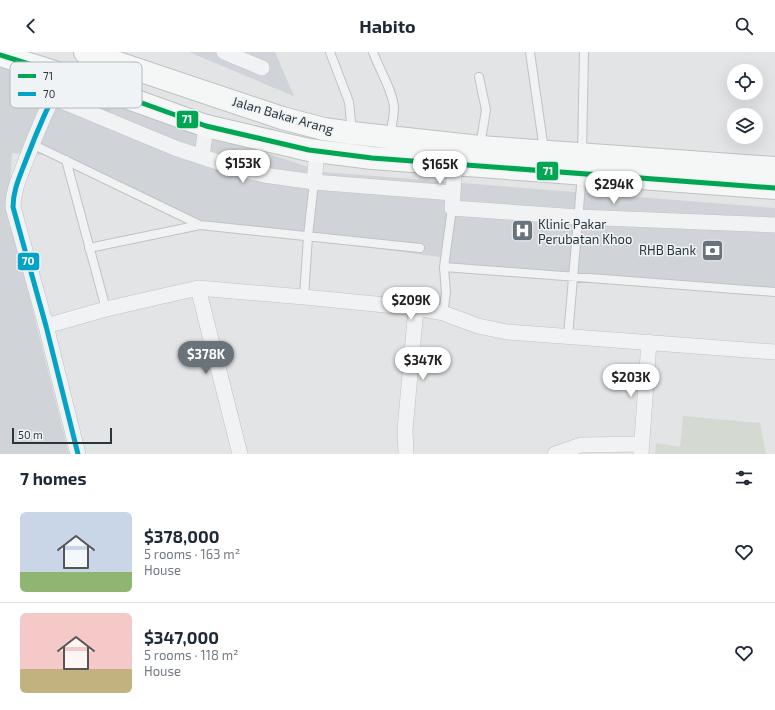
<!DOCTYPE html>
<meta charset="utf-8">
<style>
body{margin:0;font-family:"Exo 2",sans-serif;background:#f6f6f7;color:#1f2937;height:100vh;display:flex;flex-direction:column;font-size:15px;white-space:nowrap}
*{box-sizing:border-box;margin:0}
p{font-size:13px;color:#747a83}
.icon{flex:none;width:22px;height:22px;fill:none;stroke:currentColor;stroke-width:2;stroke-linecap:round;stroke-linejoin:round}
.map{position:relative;height:402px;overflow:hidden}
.drawer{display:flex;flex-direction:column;background:#fff;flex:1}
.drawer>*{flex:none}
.controls{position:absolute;left:727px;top:12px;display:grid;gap:8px}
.controls a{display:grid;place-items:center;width:36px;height:36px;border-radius:50%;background:#fff;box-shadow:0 4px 16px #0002;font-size:20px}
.scale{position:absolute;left:12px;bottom:10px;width:100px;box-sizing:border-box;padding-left:4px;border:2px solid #2a363e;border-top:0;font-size:11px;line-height:14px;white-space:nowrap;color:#2a363e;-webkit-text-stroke:3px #eff3f5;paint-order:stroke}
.price{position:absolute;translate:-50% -34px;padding:0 9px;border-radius:14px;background:#fff;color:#222;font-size:13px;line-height:26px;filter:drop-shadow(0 1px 2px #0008)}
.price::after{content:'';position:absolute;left:50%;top:24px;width:12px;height:9px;margin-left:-6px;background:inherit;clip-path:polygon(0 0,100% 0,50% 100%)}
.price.on{background:#6a7379;color:#fff}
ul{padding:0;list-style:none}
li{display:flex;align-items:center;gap:12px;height:100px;padding:0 20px}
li+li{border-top:1px solid #e0e1e3}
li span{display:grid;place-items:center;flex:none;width:112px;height:80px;border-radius:6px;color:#555}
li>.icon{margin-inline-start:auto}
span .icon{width:48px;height:48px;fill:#fffc;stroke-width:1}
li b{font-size:17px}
h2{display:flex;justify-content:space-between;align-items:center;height:48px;padding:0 20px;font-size:17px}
header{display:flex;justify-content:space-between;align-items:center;height:52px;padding:0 20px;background:#fff;font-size:18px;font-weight:700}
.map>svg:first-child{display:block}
.built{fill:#d0d4d9}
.green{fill:#d4dad2}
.building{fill:#caccce}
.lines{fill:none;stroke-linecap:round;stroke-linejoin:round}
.lane-casing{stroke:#c0c2c4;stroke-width:10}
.street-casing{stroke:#c0c2c4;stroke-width:16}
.primary-casing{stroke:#bec1c3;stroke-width:24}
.lane{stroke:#f0f2f3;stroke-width:8}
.street{stroke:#f0f2f3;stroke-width:15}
.primary{stroke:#f5f6f6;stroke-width:22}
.bus-1-casing{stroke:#eff3f5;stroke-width:8}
.bus-2-casing{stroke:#eff3f5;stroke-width:8}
.bus-1{stroke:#00a651;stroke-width:5}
.bus-2{stroke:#02a3c7;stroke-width:5}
.labels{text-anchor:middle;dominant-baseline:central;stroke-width:3;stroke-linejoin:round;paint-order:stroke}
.street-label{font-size:13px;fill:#2a363e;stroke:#eff3f5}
.poi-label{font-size:13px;fill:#2a363e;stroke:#eff3f5;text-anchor:start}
.key{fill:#eff3f5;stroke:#b4babe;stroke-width:1}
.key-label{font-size:11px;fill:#2a363e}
.line-badge{stroke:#eff3f5;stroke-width:1.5}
.badge-label{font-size:11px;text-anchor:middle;font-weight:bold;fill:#fff}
</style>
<header><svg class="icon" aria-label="back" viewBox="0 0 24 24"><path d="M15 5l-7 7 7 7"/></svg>Habito<svg class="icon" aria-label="search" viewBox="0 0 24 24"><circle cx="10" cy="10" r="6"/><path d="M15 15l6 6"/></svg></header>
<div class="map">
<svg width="775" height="402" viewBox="0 0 775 402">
<rect width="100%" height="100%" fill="#e2e4e6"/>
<path class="built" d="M 189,0 L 275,0 L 294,44 L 293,44 Z
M 0,14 L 324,120 L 775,156 L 775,242 L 458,218 L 447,206 L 221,176 L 44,103 L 12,101 L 8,160 L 69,402 L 0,402 Z"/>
<path class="green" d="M 683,364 L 760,371 L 766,402 L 655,402 L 656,391 L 680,395 Z"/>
<path class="building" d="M 94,48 L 112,55 L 109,63 L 91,56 Z"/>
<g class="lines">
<defs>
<path id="lane" d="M 330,0 L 349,50 L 352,80
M 373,0 C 379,17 393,39 394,56 C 394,65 391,76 390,85
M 530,0 L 544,98
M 479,25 L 486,58 L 480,94
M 32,92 L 200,173 L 420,196
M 582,102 L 584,0
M 66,108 L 106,257
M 89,196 L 200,173
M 444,215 L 775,240
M 304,245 L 308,184 L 314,130
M 443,261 L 446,241 L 444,215 L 452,156
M 568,284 L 582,122"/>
<path id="street" d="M 224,0 L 262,16
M 64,23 C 49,51 37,79 26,108 C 20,124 13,138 13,155 L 46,274 L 78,402
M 52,45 L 175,96 L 239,117 L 264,123 L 314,130 L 453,141
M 202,105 L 206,74
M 455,112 L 452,156 L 578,165 L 775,173
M 314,130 L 317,100
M 198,236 L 240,402
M 46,274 L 106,257 L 198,236 L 304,245 L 416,256 L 443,261 L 478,274 L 507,280 L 775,300
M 406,402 L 405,378 L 416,256
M 555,402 L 581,393 L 641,392
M 641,402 L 649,290"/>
<path id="primary" d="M 85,0 L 282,66 L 324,77 L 352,81 L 480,95 L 775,116
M 0,3 L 64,23 L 206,74 L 309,98 L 372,106 L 775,136"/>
</defs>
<use href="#lane" class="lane-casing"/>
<use href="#street" class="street-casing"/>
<use href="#primary" class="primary-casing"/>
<use href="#lane" class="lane"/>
<use href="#street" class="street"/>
<use href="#primary" class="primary"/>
<defs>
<path id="bus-1" d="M 0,3 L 64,23 L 206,74 L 309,98 L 372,106 L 775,136"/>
<path id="bus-2" d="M 64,23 C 49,51 37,79 26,108 C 20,124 13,138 13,155 L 46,274 L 78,402"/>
</defs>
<use href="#bus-1" class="bus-1-casing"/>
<use href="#bus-2" class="bus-2-casing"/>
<use href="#bus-1" class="bus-1"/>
<use href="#bus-2" class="bus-2"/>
</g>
<defs>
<symbol id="hospital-square" viewBox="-11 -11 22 22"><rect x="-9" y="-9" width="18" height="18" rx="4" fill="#6a7379" stroke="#eff3f5"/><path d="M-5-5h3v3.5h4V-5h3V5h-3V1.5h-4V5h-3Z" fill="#fff"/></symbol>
<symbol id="bank-square" viewBox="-11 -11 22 22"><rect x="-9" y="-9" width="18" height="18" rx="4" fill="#6a7379" stroke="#eff3f5"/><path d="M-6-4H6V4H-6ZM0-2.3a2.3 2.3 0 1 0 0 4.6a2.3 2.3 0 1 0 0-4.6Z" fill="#fff"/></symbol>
</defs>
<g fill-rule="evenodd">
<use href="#hospital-square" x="510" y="166" width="25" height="25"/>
<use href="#bank-square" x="700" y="186" width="25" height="25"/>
</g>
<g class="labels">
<g class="street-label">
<text transform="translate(283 63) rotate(16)">Jalan Bakar Arang</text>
</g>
<g class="poi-label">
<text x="538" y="172">Klinic Pakar<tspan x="538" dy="15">Perubatan Khoo</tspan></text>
<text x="696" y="198" text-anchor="end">RHB Bank</text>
</g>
</g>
<rect x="10" y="10" width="132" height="46" rx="6" class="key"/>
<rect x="18" y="22" width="18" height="4" fill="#00a651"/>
<rect x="18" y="40" width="18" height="4" fill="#02a3c7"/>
<g class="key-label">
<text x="43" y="28">71</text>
<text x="43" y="46">70</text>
</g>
<g class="line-badge">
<rect x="176" y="58" width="23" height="19" rx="4" fill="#00a651"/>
<rect x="536" y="109" width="23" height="20" rx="4" fill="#00a651"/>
<rect x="17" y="200" width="23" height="19" rx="4" fill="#02a3c7"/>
</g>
<g class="badge-label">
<text x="187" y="71">71</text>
<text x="548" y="123">71</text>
<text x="28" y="213">70</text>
</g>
</svg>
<div class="controls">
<a><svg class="icon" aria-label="locate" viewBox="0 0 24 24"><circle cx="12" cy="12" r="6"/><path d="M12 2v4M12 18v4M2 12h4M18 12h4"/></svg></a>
<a><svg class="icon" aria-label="layers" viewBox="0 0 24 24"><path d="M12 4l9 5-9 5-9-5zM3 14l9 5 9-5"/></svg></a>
</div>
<div class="scale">50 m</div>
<b class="price" style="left:243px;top:132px">$153K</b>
<b class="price" style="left:440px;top:133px">$165K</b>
<b class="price" style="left:614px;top:153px">$294K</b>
<b class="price" style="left:411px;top:269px">$209K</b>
<b class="price on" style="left:206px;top:323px">$378K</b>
<b class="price" style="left:423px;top:329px">$347K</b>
<b class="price" style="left:631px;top:346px">$203K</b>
</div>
<section class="drawer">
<h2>7 homes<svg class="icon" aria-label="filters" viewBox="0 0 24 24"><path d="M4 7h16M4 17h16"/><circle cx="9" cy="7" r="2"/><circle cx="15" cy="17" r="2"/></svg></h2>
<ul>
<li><span style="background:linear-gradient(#c9d6e8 75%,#8fb573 0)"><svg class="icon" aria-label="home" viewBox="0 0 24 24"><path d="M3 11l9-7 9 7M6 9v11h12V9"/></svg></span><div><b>$378,000</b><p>5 rooms · 163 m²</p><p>House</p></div><svg class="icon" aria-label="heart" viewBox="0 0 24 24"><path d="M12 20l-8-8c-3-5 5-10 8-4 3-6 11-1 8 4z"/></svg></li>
<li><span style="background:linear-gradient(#f6c9c9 70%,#c2b280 0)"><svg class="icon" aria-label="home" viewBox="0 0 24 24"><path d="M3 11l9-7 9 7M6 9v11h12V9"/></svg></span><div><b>$347,000</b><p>5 rooms · 118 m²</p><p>House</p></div><svg class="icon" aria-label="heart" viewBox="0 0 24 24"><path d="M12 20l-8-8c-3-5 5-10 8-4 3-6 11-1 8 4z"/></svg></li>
</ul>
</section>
